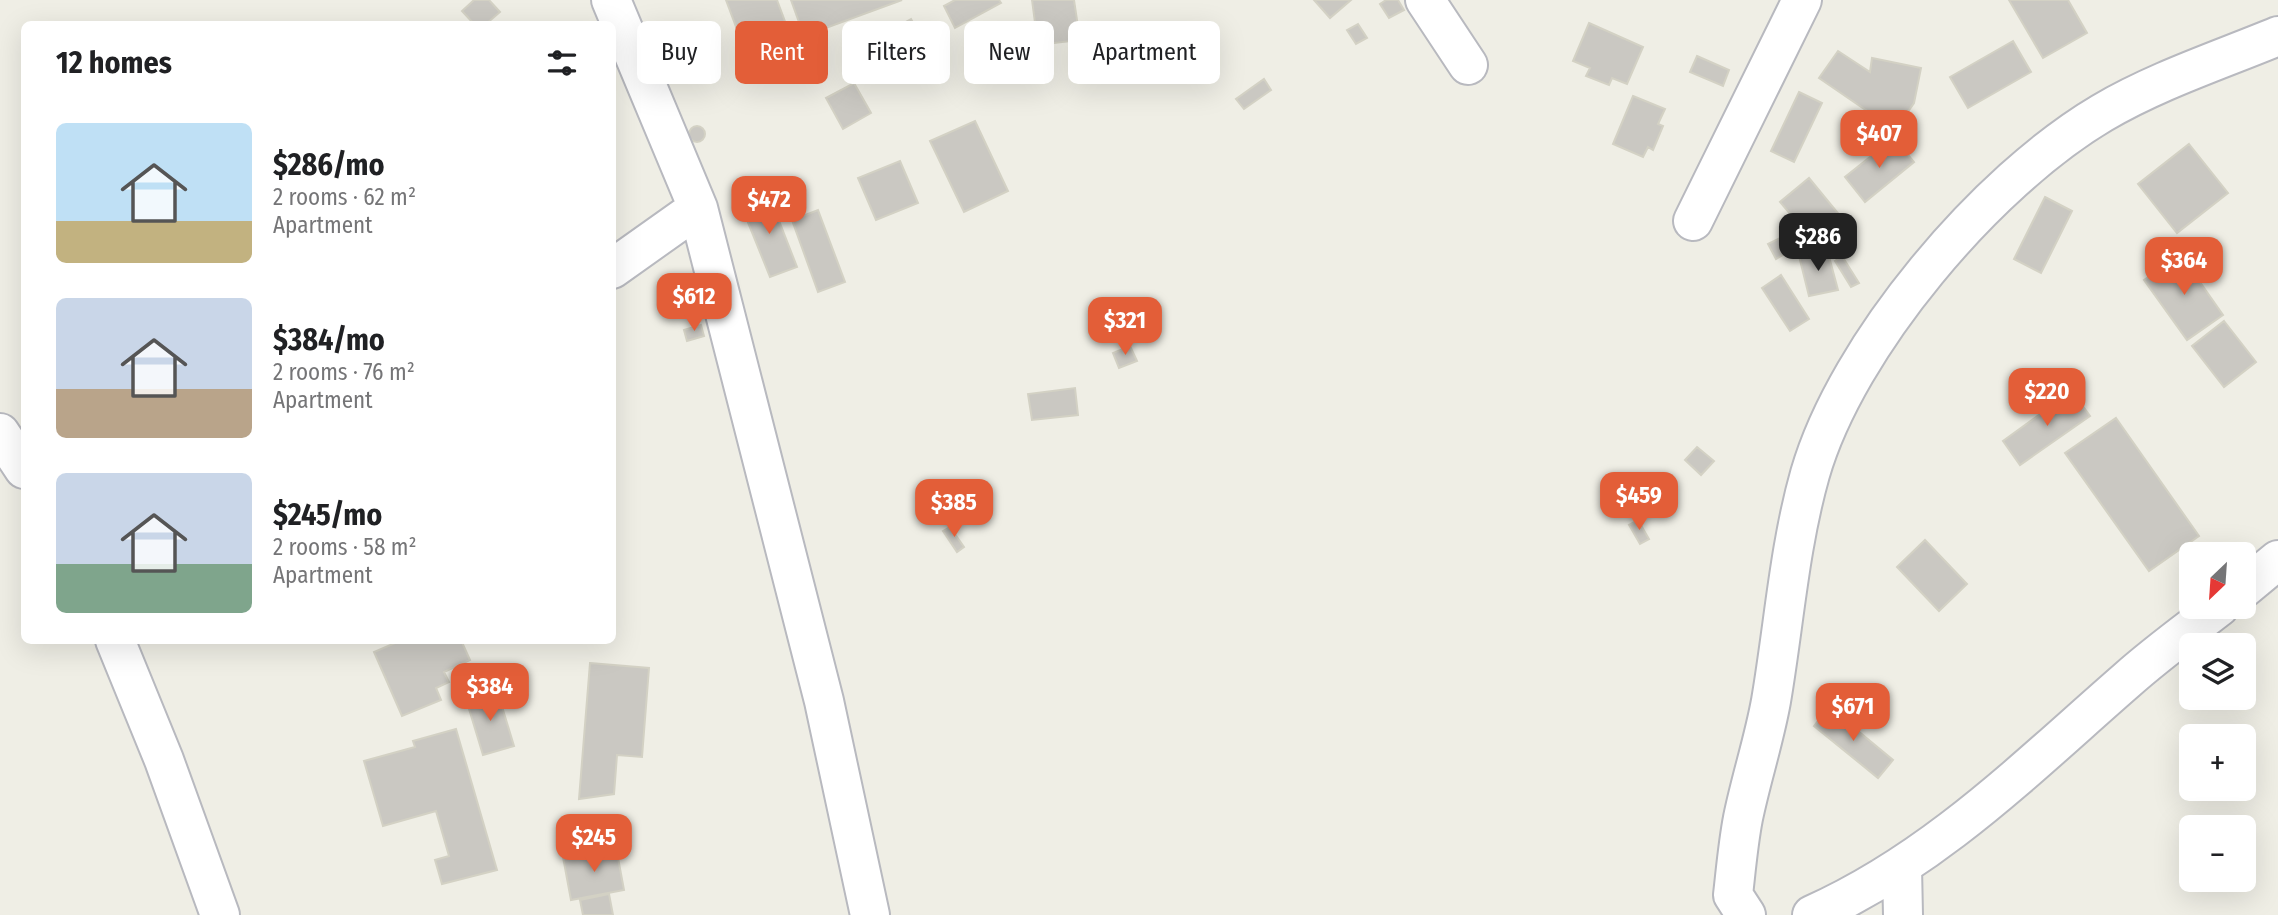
<!DOCTYPE html>
<meta charset="utf-8">
<style>
body{margin:0;font-family:"Fira Sans Condensed",sans-serif;background:#f6f6f6;color:#202124;height:100vh;display:flex;flex-direction:column;font-size:26px;white-space:nowrap}
*{box-sizing:border-box;margin:0}
p{font-size:23px;color:#757577}
.icon{flex:none;width:38px;height:38px;fill:none;stroke:currentColor;stroke-width:2;stroke-linecap:round;stroke-linejoin:round}
.map{position:relative;flex:1;overflow:hidden}
.sheet{position:absolute;left:21px;top:21px;width:595px;height:623px;display:flex;flex-direction:column;background:#fff;border-radius:10px;box-shadow:0 7px 28px #0002}
.sheet>*{flex:none}
.top-card{position:absolute;left:637px;top:21px;width:665px;height:63px;display:flex;gap:14px}
.needle{width:46px;rotate:205deg}
.buttons{position:absolute;left:2179px;top:542px;display:grid;gap:14px}
.buttons a{display:grid;place-items:center;width:77px;height:77px;border-radius:10px;background:#fff;box-shadow:0 7px 28px #0002;font-size:35px}
.price{position:absolute;translate:-50% -60px;padding:0 16px;border-radius:14px;background:#e35e38;color:#fff;font-size:23px;line-height:46px;filter:drop-shadow(0 2px 4px #0008)}
.price::after{content:'';position:absolute;left:50%;top:42px;width:21px;height:16px;margin-left:-10px;background:inherit;clip-path:polygon(0 0,100% 0,50% 100%)}
.price.current{background:#222;color:#fff}
ul{padding:0;list-style:none}
li{display:flex;align-items:center;gap:21px;height:175px;padding:0 35px}
li span{display:grid;place-items:center;flex:none;width:196px;height:140px;border-radius:10px;color:#555}
li>.icon{margin-inline-start:auto}
span .icon{width:84px;height:84px;fill:#fffc;stroke-width:1}
li b{font-size:30px}
h2{display:flex;justify-content:space-between;align-items:center;height:84px;padding:0 35px;font-size:30px}
.tag{padding:0 24px;border-radius:10px;background:#fff;box-shadow:0 7px 28px #0002;font-size:24px;line-height:63px}
.tag.current{background:#e35e38;color:#fff}
.map>svg:first-child{display:block}
.building{fill:#cac8c2;stroke:#d3d1c4;stroke-width:2}
.lines{fill:none;stroke-linecap:round;stroke-linejoin:round}
.minor-casing{stroke:#b8b9bf;stroke-width:42}
.minor{stroke:#fff;stroke-width:38}
</style>
<div class="map">
<svg width="2278" height="915" viewBox="0 0 2278 915">
<rect width="100%" height="100%" fill="#efeee5"/>
<path class="building" d="M 474,0 L 489,0 L 500,12 L 486,24 L 474,24 L 462,11 Z
M 726,0 L 777,0 L 790,35 L 745,51 Z
M 791,0 L 902,0 L 804,36 Z
M 955,0 L 999,0 L 1001,3 L 955,28 L 944,6 Z
M 1032,0 L 1074,0 L 1080,40 L 1038,45 Z
M 1314,0 L 1351,0 L 1330,18 Z
M 1386,0 L 1398,0 L 1404,10 L 1389,18 L 1380,4 Z
M 2009,0 L 2068,0 L 2087,33 L 2043,58 Z
M 911,19 L 918,32 L 875,56 L 867,43 Z
M 1589,23 L 1643,47 L 1627,84 L 1612,78 L 1609,85 L 1586,76 L 1590,68 L 1573,61 Z
M 1358,24 L 1367,38 L 1356,44 L 1347,30 Z
M 2013,41 L 2031,72 L 1968,108 L 1950,77 Z
M 1838,51 L 1870,72 L 1872,58 L 1921,68 L 1914,103 L 1895,130 L 1819,78 Z
M 1697,56 L 1729,70 L 1723,86 L 1690,72 Z
M 1264,79 L 1271,90 L 1244,109 L 1236,99 Z
M 854,83 L 871,113 L 843,129 L 826,98 Z
M 1799,92 L 1822,103 L 1794,162 L 1771,151 Z
M 1633,96 L 1665,109 L 1658,124 L 1663,126 L 1653,150 L 1648,147 L 1643,157 L 1613,144 Z
M 975,121 L 1008,191 L 964,212 L 930,141 Z
M689 134a8 8 0 1 1 16 0a8 8 0 1 1-16 0Z
M 1894,138 L 1914,162 L 1865,202 L 1845,177 Z
M 2189,144 L 2228,193 L 2177,233 L 2138,184 Z
M 900,161 L 918,203 L 876,220 L 858,178 Z
M 1809,178 L 1842,218 L 1813,241 L 1780,202 Z
M 769,195 L 797,267 L 770,277 L 741,205 Z
M 2045,197 L 2072,211 L 2041,273 L 2014,259 Z
M 818,210 L 845,282 L 818,292 L 792,220 Z
M 1780,238 L 1788,252 L 1776,259 L 1768,244 Z
M 1827,249 L 1838,290 L 1809,296 L 1799,256 Z
M 2181,255 L 2223,315 L 2187,340 L 2144,280 Z
M 1842,256 L 1859,283 L 1851,287 L 1835,261 Z
M 1781,275 L 1809,319 L 1790,331 L 1762,288 Z
M 695,282 L 697,297 L 678,300 L 676,285 Z
M 2224,321 L 2256,362 L 2224,387 L 2192,346 Z
M 701,325 L 704,336 L 687,341 L 684,330 Z
M 1130,346 L 1137,361 L 1119,368 L 1113,353 Z
M 1075,388 L 1078,415 L 1032,420 L 1028,394 Z
M 2072,391 L 2090,416 L 2020,465 L 2003,441 Z
M 2116,418 L 2199,536 L 2149,571 L 2065,453 Z
M 1697,447 L 1714,461 L 1701,475 L 1685,460 Z
M 1618,479 L 1627,490 L 1611,503 L 1602,493 Z
M 1638,520 L 1649,539 L 1640,544 L 1629,525 Z
M 950,527 L 964,547 L 957,552 L 943,531 Z
M 1925,540 L 1967,584 L 1939,611 L 1897,567 Z
M 402,640 L 461,640 L 470,660 L 444,672 L 449,682 L 436,688 L 441,700 L 402,716 L 374,652 Z
M 590,663 L 649,668 L 642,757 L 617,755 L 614,794 L 579,799 Z
M 497,690 L 514,746 L 483,755 L 466,699 Z
M 1829,707 L 1893,760 L 1878,778 L 1814,726 Z
M 456,729 L 497,870 L 442,884 L 435,860 L 449,856 L 436,811 L 383,826 L 364,761 L 415,747 L 413,741 Z
M 616,847 L 624,890 L 571,900 L 563,857 Z
M 609,894 L 613,915 L 583,915 L 580,900 Z"/>
<g class="lines">
<defs>
<path id="minor" d="M 611,0 L 698,208 L 824,701 L 870,915
M 1425,0 L 1468,65
M 1693,221 L 1802,0
M 612,269 L 698,208
M 0,433 L 24,469
M 2244,588 L 2278,560
M 115,640 L 164,760 L 220,915
M 1902,867 L 1903,915
M 1746,915 L 1733,895 C 1736,869 1738,844 1743,818 C 1751,779 1764,740 1771,701 C 1784,625 1789,548 1810,474 C 1847,345 1987,181 2102,113 C 2156,81 2220,60 2278,36
M 1812,915 C 1935,860 2027,767 2127,680 C 2156,654 2188,631 2219,607"/>
</defs>
<use href="#minor" class="minor-casing"/>
<use href="#minor" class="minor"/>
</g>
</svg>
<div class="buttons">
<a><svg class="needle" viewBox="-14 -14 28 28"><path d="M0-13l5 13h-10z" fill="#e53935"/><path d="M0 13l5-13h-10z" fill="#757577"/></svg></a>
<a><svg class="icon" aria-label="layers" viewBox="0 0 24 24"><path d="M12 4l9 5-9 5-9-5zM3 14l9 5 9-5"/></svg></a>
<a>+</a>
<a>−</a>
</div>
<b class="price" style="left:1879px;top:170px">$407</b>
<b class="price" style="left:769px;top:236px">$472</b>
<b class="price current" style="left:1818px;top:273px">$286</b>
<b class="price" style="left:2184px;top:297px">$364</b>
<b class="price" style="left:694px;top:333px">$612</b>
<b class="price" style="left:1125px;top:357px">$321</b>
<b class="price" style="left:2047px;top:428px">$220</b>
<b class="price" style="left:1639px;top:532px">$459</b>
<b class="price" style="left:954px;top:539px">$385</b>
<b class="price" style="left:490px;top:723px">$384</b>
<b class="price" style="left:1853px;top:743px">$671</b>
<b class="price" style="left:594px;top:874px">$245</b>
<div class="top-card">
<a class="tag">Buy</a>
<a class="tag current">Rent</a>
<a class="tag">Filters</a>
<a class="tag">New</a>
<a class="tag">Apartment</a>
</div>
<section class="sheet">
<h2>12 homes<svg class="icon" aria-label="filters" viewBox="0 0 24 24"><path d="M4 7h16M4 17h16"/><circle cx="9" cy="7" r="2"/><circle cx="15" cy="17" r="2"/></svg></h2>
<ul>
<li><span style="background:linear-gradient(#bfe0f5 70%,#c2b280 0)"><svg class="icon" aria-label="home" viewBox="0 0 24 24"><path d="M3 11l9-7 9 7M6 9v11h12V9"/></svg></span><div><b>$286/mo</b><p>2 rooms · 62 m²</p><p>Apartment</p></div></li>
<li><span style="background:linear-gradient(#c9d6e8 65%,#b9a48a 0)"><svg class="icon" aria-label="home" viewBox="0 0 24 24"><path d="M3 11l9-7 9 7M6 9v11h12V9"/></svg></span><div><b>$384/mo</b><p>2 rooms · 76 m²</p><p>Apartment</p></div></li>
<li><span style="background:linear-gradient(#c9d6e8 65%,#7fa58c 0)"><svg class="icon" aria-label="home" viewBox="0 0 24 24"><path d="M3 11l9-7 9 7M6 9v11h12V9"/></svg></span><div><b>$245/mo</b><p>2 rooms · 58 m²</p><p>Apartment</p></div></li>
</ul>
</section>
</div>
